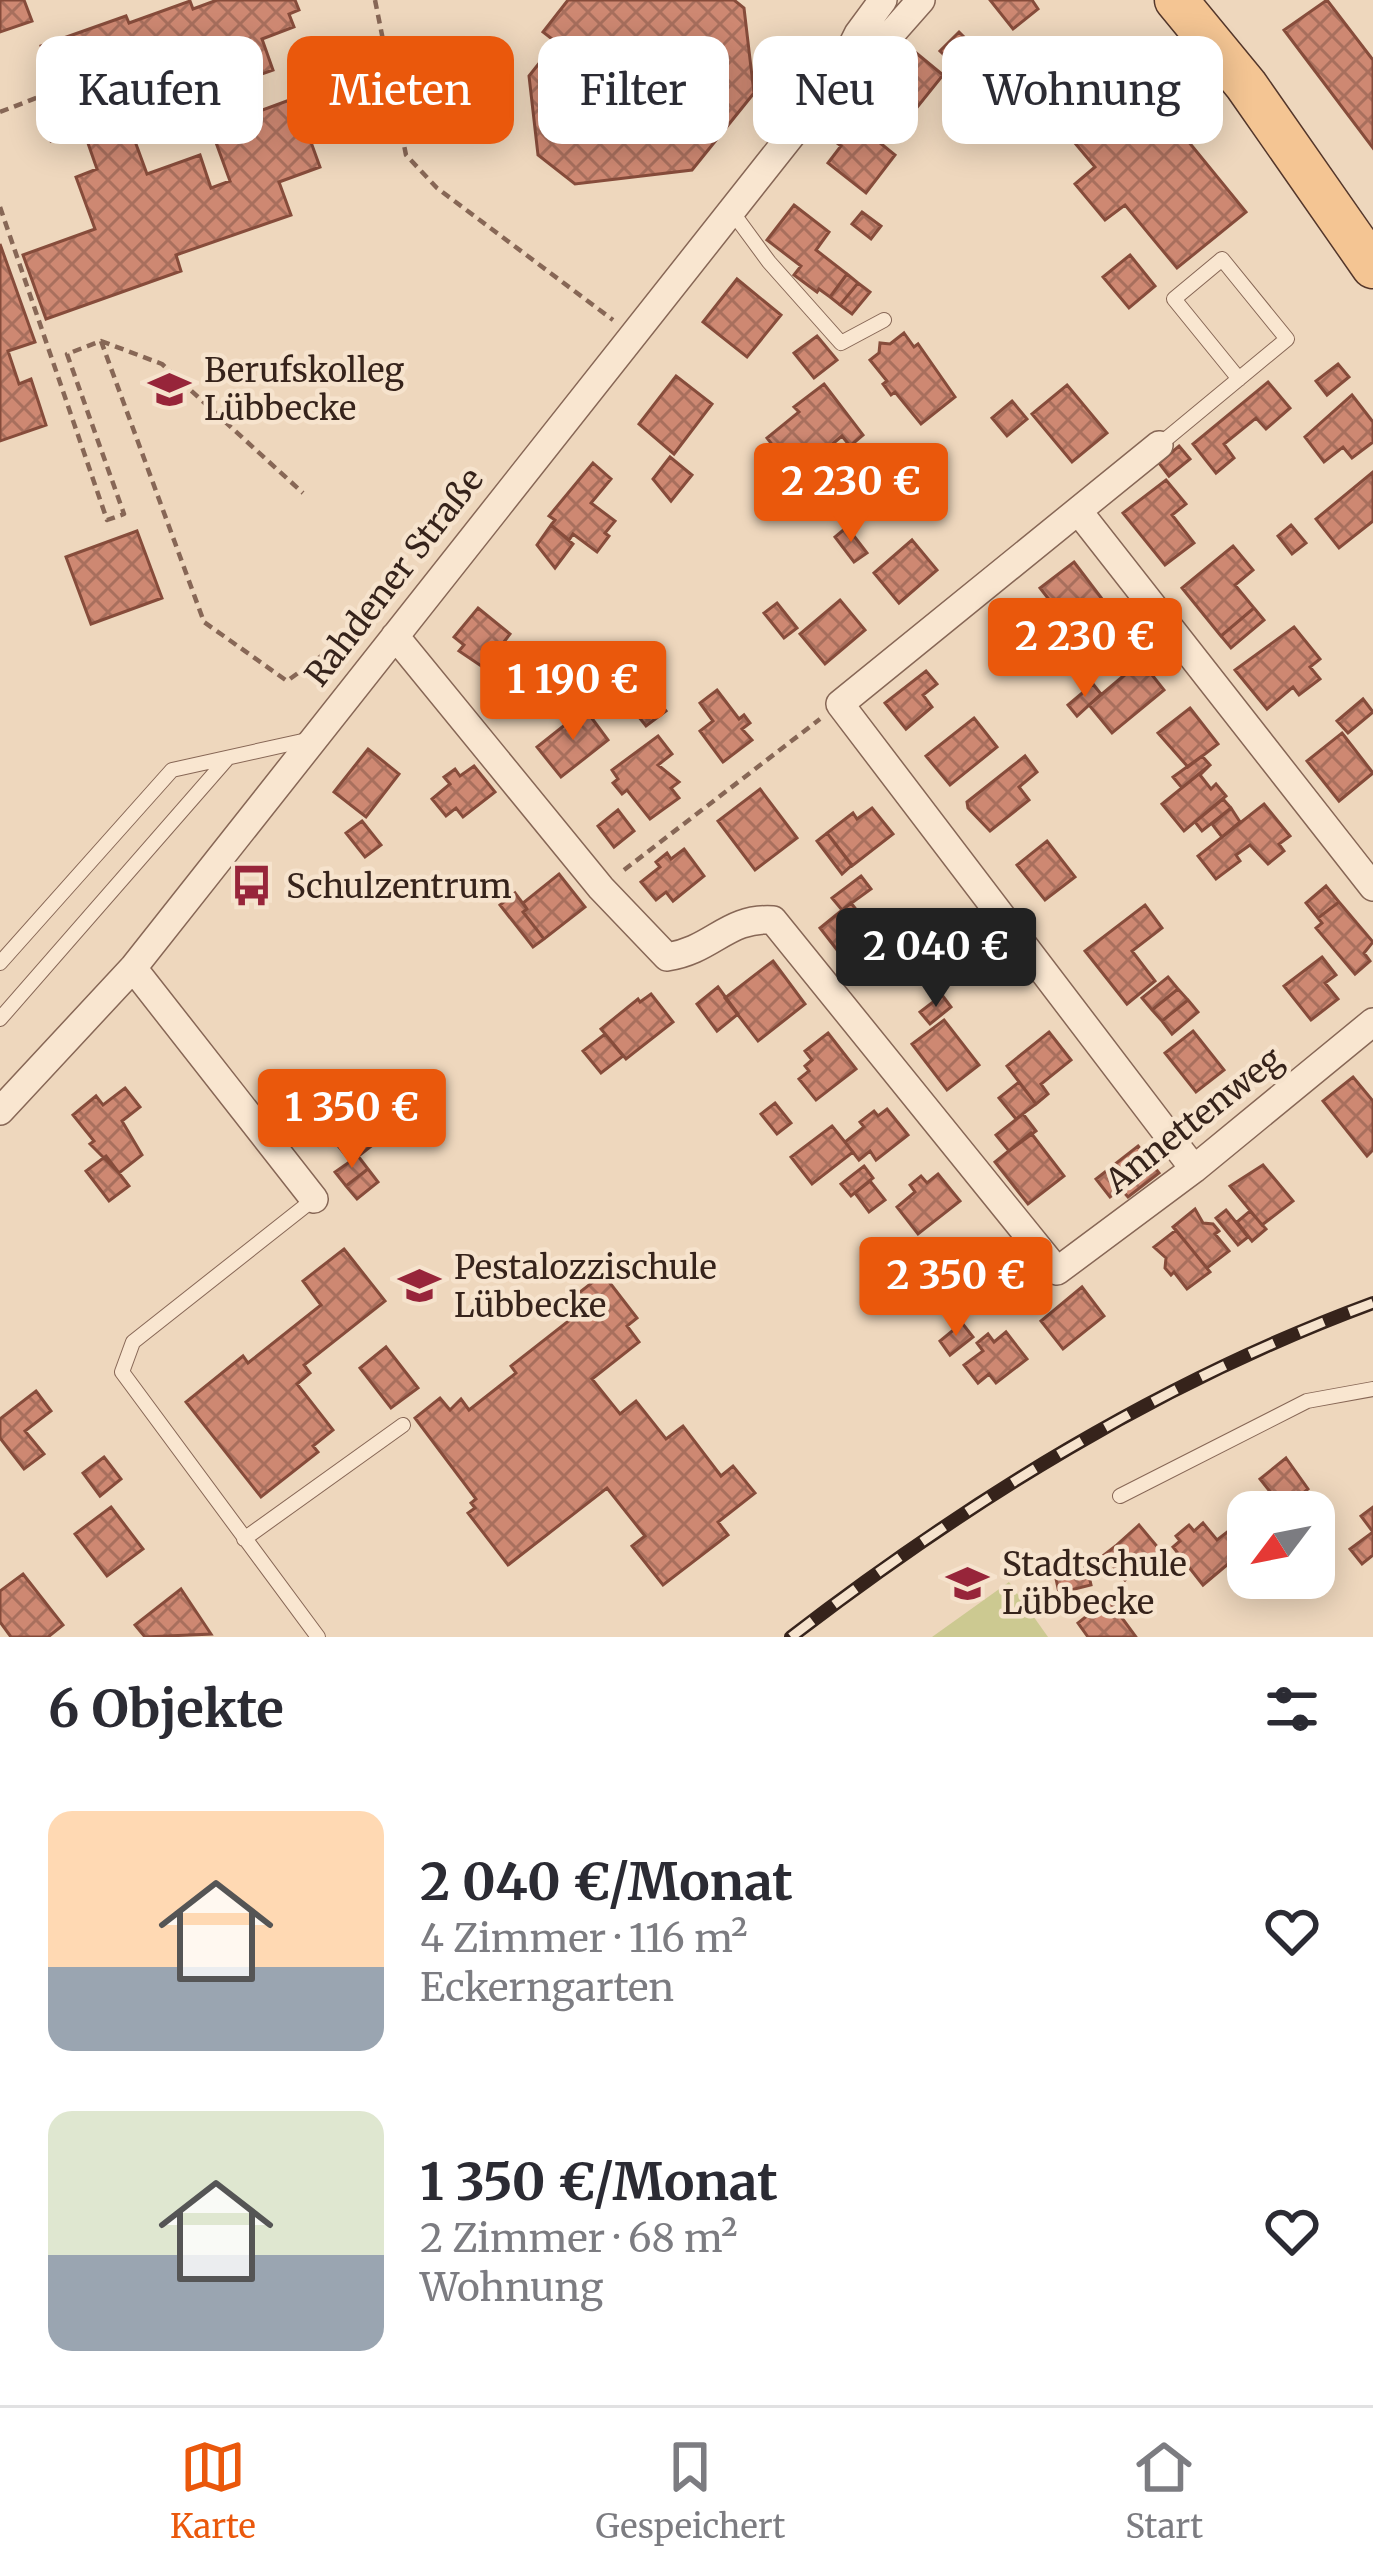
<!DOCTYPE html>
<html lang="de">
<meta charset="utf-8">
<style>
body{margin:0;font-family:Merriweather,serif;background:#f2f2f3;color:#2b2b33;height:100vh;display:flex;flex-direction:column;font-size:45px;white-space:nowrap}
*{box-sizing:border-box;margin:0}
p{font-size:39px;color:#7c7c81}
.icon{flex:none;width:66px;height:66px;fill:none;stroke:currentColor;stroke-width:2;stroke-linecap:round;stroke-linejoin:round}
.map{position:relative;height:1637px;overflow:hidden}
.sheet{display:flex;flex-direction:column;background:#fff;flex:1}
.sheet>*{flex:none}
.hud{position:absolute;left:36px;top:36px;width:1302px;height:108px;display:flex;gap:24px}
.needle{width:78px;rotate:238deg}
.tools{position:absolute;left:1227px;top:1491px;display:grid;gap:24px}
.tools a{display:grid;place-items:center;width:108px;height:108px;border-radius:24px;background:#fff;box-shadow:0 6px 30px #0003;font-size:60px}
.price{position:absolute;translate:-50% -102px;padding:0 27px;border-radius:12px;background:#ea580c;color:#fff;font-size:39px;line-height:78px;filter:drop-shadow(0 3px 6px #0008)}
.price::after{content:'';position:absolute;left:50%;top:72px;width:36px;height:27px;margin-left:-18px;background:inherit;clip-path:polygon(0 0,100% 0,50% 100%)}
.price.current{background:#222;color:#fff}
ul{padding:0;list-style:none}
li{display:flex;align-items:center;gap:36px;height:300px;padding:0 48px}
li span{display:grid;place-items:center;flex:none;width:336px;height:240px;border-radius:24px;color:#555}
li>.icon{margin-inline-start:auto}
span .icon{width:144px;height:144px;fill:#fffc;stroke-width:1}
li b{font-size:51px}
h2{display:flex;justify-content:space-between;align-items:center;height:144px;padding:0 48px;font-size:51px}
.chip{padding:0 42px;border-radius:24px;background:#fff;box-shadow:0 6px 30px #0003;font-size:42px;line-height:108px}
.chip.current{background:#ea580c;color:#fff}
.tabs{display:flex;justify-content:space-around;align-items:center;height:168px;border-top:3px solid #e1e1e2;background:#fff;font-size:33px;color:#7c7c81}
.tabs a{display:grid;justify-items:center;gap:6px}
.tabs .current{color:#ea580c}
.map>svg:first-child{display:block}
.green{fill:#ccc991}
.building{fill:url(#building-cross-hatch);stroke:#864c3b;stroke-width:3}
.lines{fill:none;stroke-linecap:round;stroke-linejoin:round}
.service-casing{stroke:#876756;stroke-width:16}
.minor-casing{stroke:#876756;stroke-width:30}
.primary-casing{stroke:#54372b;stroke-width:45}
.path{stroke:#876756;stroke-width:4.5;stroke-dasharray:9 6;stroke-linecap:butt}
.service{stroke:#f9e6d0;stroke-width:14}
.minor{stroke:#f9e6d0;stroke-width:27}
.primary{stroke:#f4c593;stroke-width:42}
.rail-casing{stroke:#36231b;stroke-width:14}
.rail{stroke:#f6e3cd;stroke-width:9;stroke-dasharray:27;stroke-linecap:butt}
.labels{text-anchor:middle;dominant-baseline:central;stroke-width:9;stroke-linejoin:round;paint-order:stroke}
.poi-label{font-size:33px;fill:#36231b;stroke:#f6e3cd;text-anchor:start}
.street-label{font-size:33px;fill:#36231b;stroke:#f6e3cd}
</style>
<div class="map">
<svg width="1373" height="1637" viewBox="0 0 1373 1637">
<defs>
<pattern id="building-cross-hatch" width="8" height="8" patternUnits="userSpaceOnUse" patternTransform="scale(3)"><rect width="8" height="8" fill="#ce8872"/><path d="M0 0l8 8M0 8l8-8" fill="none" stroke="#a86f5d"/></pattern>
</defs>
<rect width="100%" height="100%" fill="#eed7bd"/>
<path class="green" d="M 1009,1582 L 1048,1637 L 932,1637 Z"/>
<path class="building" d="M 0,0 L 24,0 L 32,21 L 0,32 Z
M 217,0 L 295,0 L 299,10 L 289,14 L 294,27 L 262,39 L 273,70 L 208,93 L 205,86 L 125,114 L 147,174 L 200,155 L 211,188 L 230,181 L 211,129 L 295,98 L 320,167 L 279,182 L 291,215 L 176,255 L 181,271 L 46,319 L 23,255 L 95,229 L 76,177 L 97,169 L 83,129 L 51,141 L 45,122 L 76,111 L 64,77 L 53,80 L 41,46 L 126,16 L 129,23 L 190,1 L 193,9 Z
M 568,0 L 734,0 L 744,8 L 754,93 L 692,170 L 575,184 L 538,155 L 529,76 L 556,42 L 543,32 Z
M 990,0 L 1032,0 L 1038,9 L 1013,29 Z
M 1327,0 L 1373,60 L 1373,148 L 1284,30 Z
M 959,32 L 985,58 L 967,77 L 940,51 Z
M 1107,42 L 1246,212 L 1177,268 L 1125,205 L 1105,220 L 1075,184 L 1095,167 L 1038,99 Z
M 915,52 L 943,75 L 915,110 L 887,88 Z
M 858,125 L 895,155 L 866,193 L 828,163 L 841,146 L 837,143 L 842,136 L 847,140 Z
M 794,205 L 829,232 L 816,250 L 847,274 L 830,297 L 819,289 L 817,292 L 794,275 L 801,266 L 767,240 Z
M 862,212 L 881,226 L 871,239 L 852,224 Z
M 0,244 L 35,342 L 8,351 L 19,384 L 31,379 L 46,425 L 0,441 Z
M 1130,255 L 1155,286 L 1129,308 L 1103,277 Z
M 847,274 L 858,283 L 840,305 L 830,297 Z
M 737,279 L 781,315 L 747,357 L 703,322 Z
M 858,283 L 870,292 L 852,314 L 840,305 Z
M 904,333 L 914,347 L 918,344 L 955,397 L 921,424 L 895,392 L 891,395 L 883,384 L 887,381 L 870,360 L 879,353 L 880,343 L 890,344 Z
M 817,336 L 837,360 L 814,378 L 794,353 Z
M 1338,364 L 1349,377 L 1327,395 L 1316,381 Z
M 676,376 L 712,404 L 674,454 L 639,424 Z
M 1268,382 L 1290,408 L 1266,429 L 1256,418 L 1224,444 L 1234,458 L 1216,473 L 1193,444 Z
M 824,384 L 863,435 L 850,446 L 842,436 L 818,456 L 825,465 L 802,483 L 767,438 L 799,412 L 794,407 Z
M 1067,385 L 1107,433 L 1072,462 L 1032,414 Z
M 1352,395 L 1373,422 L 1373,442 L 1352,458 L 1343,447 L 1324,462 L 1305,437 Z
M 1012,401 L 1027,419 L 1007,436 L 992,418 Z
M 1179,446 L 1190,459 L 1169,476 L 1159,463 Z
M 670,457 L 692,475 L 671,501 L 653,479 Z
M 593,463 L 611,479 L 591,503 L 615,521 L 605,533 L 609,536 L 597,552 L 573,534 L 569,540 L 551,525 L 555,520 L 549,516 Z
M 1373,472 L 1373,521 L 1339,548 L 1316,519 Z
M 1166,480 L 1186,504 L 1172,515 L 1194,543 L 1165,565 L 1123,513 Z
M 551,525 L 573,544 L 555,568 L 537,545 Z
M 1291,525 L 1306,543 L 1292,554 L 1278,536 Z
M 847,527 L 867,553 L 854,562 L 835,537 Z
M 137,531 L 162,598 L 91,624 L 66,557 Z
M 912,540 L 937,570 L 899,603 L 874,573 Z
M 1233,546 L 1253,570 L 1235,585 L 1254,608 L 1221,636 L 1182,588 Z
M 1074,562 L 1112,612 L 1079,638 L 1040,588 Z
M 840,600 L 865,630 L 825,664 L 800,634 Z
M 777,603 L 797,628 L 784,638 L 764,613 Z
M 478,608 L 510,634 L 500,647 L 517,661 L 502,680 L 459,651 L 464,645 L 454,637 Z
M 1254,608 L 1264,620 L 1231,648 L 1221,636 Z
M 1294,627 L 1320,659 L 1310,667 L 1320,679 L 1299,695 L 1293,687 L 1267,709 L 1235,670 Z
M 1092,628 L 1104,642 L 1079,661 L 1062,639 L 1073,630 L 1079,638 Z
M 1141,661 L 1164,690 L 1112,733 L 1089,705 Z
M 926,671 L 937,684 L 923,695 L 932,707 L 906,729 L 885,703 Z
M 533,672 L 550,692 L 532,708 L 515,689 Z
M 1093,684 L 1101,694 L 1077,716 L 1068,705 Z
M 650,690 L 666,711 L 646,726 L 630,706 Z
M 717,690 L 739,719 L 744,715 L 750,723 L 742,729 L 752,740 L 723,762 L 700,731 L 713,721 L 700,703 Z
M 1363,699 L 1373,712 L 1348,733 L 1337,721 Z
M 1190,708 L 1218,744 L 1188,767 L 1158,733 Z
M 585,709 L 608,740 L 561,777 L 537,747 Z
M 974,718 L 997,747 L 950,785 L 926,756 Z
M 1342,733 L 1373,773 L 1339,801 L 1307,761 Z
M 658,736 L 672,754 L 658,765 L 679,782 L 671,788 L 679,798 L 650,819 L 627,790 L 622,794 L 613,783 L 618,779 L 612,770 Z
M 368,749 L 399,774 L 366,817 L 334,792 Z
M 1025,756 L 1037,772 L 1019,787 L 1029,800 L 990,831 L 968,808 L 967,802 Z
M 1202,756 L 1210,765 L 1182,788 L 1173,777 Z
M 1210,765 L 1200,775 L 1211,789 L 1216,784 L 1226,796 L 1184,831 L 1162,804 Z
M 474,766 L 495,792 L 463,817 L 456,808 L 446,816 L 432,799 L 450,784 L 444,777 L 455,769 L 460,776 Z
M 760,789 L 797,838 L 755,870 L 718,821 Z
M 1223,799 L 1231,808 L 1202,831 L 1195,822 Z
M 1264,804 L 1290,836 L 1279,844 L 1284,851 L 1268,864 L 1250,845 L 1236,855 L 1240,861 L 1216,879 L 1198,856 Z
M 872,808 L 893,834 L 852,866 L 827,833 L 853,813 L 857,819 Z
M 1231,808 L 1240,822 L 1222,837 L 1212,824 Z
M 618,810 L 634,831 L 614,847 L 598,826 Z
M 362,821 L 381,845 L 365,857 L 346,833 Z
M 827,833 L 852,865 L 842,874 L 817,841 Z
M 1047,841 L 1075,877 L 1045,900 L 1017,865 Z
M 684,849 L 704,876 L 673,901 L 666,892 L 656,900 L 641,882 L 660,867 L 656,862 L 667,853 L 671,859 Z
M 559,874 L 585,907 L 544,939 L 523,912 L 527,909 L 523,903 Z
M 861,876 L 871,889 L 842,910 L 832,898 Z
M 1326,886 L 1339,902 L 1318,918 L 1306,903 Z
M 515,893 L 527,909 L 523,912 L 544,939 L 533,947 L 500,905 Z
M 1339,902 L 1373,942 L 1364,953 L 1370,961 L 1355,974 L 1316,928 L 1322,923 L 1318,918 Z
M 851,903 L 886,948 L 855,973 L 820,928 Z
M 1145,905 L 1162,928 L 1132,951 L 1155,981 L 1127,1004 L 1085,951 Z
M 960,920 L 981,947 L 950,972 L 944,963 L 933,971 L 919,953 Z
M 1322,957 L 1336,975 L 1325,983 L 1338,999 L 1311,1020 L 1284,986 Z
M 773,961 L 805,1004 L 758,1041 L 725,998 Z
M 1168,977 L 1178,989 L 1152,1010 L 1142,998 Z
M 718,987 L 738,1014 L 717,1031 L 697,1004 Z
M 1178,989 L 1188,1000 L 1162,1021 L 1152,1010 Z
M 651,994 L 673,1022 L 626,1059 L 601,1029 L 638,999 L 640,1002 Z
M 942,995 L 951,1007 L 930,1024 L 920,1012 Z
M 1188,1000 L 1198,1012 L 1172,1034 L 1162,1021 Z
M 944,1020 L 979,1065 L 947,1090 L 912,1044 Z
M 1193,1031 L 1224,1070 L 1196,1092 L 1165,1053 Z
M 1049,1032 L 1071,1060 L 1041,1084 L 1048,1094 L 1036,1104 L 1007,1066 Z
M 828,1033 L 856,1069 L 816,1100 L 799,1079 L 809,1071 L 805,1066 L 812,1060 L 805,1051 Z
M 605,1034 L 623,1056 L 601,1073 L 583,1051 Z
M 1353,1077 L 1373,1101 L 1373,1150 L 1367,1156 L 1323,1101 Z
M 1019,1082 L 1036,1104 L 1016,1119 L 999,1098 Z
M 125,1088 L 140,1107 L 122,1121 L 142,1155 L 119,1173 L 90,1144 L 94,1141 L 73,1115 L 96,1096 L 103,1105 Z
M 370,1091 L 383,1108 L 374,1115 L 388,1133 L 351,1162 L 323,1127 Z
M 775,1103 L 791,1123 L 777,1134 L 761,1114 Z
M 887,1109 L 908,1135 L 876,1160 L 870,1151 L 859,1160 L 845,1142 L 864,1127 L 860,1122 L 874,1111 L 878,1116 Z
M 1023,1114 L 1036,1131 L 1009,1151 L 996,1135 Z
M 832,1126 L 853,1152 L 812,1184 L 791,1157 Z
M 1031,1133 L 1064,1176 L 1028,1204 L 995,1162 Z
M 1138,1146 L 1159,1173 L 1128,1197 L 1121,1189 L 1110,1197 L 1096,1179 Z
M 106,1156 L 129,1186 L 109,1201 L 86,1171 Z
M 358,1156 L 368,1169 L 346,1186 L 335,1172 Z
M 1263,1165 L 1293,1201 L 1262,1225 L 1230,1186 Z
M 864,1166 L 873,1178 L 851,1196 L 841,1184 Z
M 368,1169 L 378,1182 L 357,1199 L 346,1186 Z
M 938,1174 L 960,1201 L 918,1234 L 897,1207 L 915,1192 L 910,1185 L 921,1176 L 927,1183 Z
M 870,1181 L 885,1200 L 869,1212 L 855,1193 Z
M 1195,1209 L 1203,1223 L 1213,1224 L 1219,1231 L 1215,1234 L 1229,1251 L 1207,1268 L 1173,1227 Z
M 1226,1210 L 1248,1237 L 1238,1245 L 1216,1218 Z
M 1250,1211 L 1266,1229 L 1252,1241 L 1237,1222 Z
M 1176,1230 L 1210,1272 L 1187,1289 L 1174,1272 L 1171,1275 L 1165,1268 L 1166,1258 L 1154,1247 Z
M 990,1240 L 1011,1267 L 969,1299 L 948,1273 L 966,1259 L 961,1251 L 973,1242 L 979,1249 Z
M 344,1249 L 385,1301 L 304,1365 L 310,1373 L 297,1384 L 333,1430 L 313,1446 L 318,1452 L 261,1497 L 186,1402 L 243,1356 L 248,1363 L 321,1305 L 303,1281 Z
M 935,1252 L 945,1264 L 919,1284 L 910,1271 Z
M 603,1274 L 637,1318 L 627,1326 L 639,1342 L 592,1379 L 620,1414 L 636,1401 L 666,1439 L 683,1426 L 721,1476 L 733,1466 L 755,1493 L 718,1522 L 728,1535 L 663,1585 L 632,1546 L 645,1536 L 607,1488 L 508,1565 L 468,1513 L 475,1508 L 471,1503 L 476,1499 L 415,1418 L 440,1398 L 450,1410 L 461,1399 L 469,1410 L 516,1373 L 511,1366 L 589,1305 L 580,1292 Z
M 1082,1287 L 1104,1316 L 1063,1349 L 1041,1321 Z
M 962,1323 L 973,1337 L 950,1355 L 940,1341 Z
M 1006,1332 L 1027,1359 L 996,1383 L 989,1374 L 978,1383 L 964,1365 L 983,1351 L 977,1343 L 988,1334 L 994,1342 Z
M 386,1347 L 418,1388 L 391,1408 L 360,1368 Z
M 36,1391 L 51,1411 L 25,1431 L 44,1454 L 24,1469 L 0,1438 L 0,1419 Z
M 104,1457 L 121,1479 L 100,1496 L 83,1473 Z
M 1286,1458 L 1308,1489 L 1284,1509 L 1260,1479 Z
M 111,1507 L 143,1549 L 107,1576 L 75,1534 Z
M 1373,1507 L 1373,1555 L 1362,1564 L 1350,1549 L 1373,1532 L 1361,1516 Z
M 1203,1523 L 1217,1540 L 1235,1526 L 1248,1542 L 1248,1566 L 1234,1572 L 1228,1564 L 1203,1585 L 1173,1547 L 1180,1541 L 1176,1536 L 1189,1525 L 1194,1531 Z
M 1139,1525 L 1160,1550 L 1138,1568 L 1118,1544 Z
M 1118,1544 L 1138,1568 L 1125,1580 L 1104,1555 Z
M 1087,1567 L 1091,1585 L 1059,1593 L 1055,1574 Z
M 23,1574 L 63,1625 L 48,1637 L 11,1637 L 0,1622 L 0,1591 Z
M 181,1589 L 211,1634 L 145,1637 L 135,1625 Z
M 1108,1599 L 1136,1637 L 1088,1637 L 1078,1623 Z"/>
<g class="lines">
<defs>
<path id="service" d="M 730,209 L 769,262 L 841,343 L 884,320
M 1159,445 L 1287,339 L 1222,259 L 1174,299 L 1239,379
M 0,963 L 172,770 L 307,740
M 0,1019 L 227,759
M 314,1199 L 133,1342 L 122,1372 L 318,1637
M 1120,1496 L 1307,1401 L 1373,1389
M 244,1539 L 403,1425"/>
<path id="minor" d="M 838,77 L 876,51 L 921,0
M 1159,445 L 840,704 L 1194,1169
M 1079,512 L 1373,887
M 395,636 L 601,888 L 667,957 C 713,950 727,917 773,920 L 1057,1271 L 1194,1169 L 1373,1022
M 133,968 L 314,1199
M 0,1111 L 133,968 L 835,80 L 858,34 L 883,0"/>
<path id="primary" d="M 1176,0 L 1246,85 L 1373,267"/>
</defs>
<use href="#service" class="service-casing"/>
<use href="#minor" class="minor-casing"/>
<use href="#primary" class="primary-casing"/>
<path class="path" d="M 375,0 L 406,155 L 437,188 L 613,320
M 0,112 L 67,86
M 0,207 L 107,520 L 124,514 L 67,354 L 101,341 L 204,622 L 287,681 L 327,652 L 339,662
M 101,341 L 162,364 L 303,493
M 624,870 L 820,719"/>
<use href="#service" class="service"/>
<use href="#minor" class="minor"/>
<use href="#primary" class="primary"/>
<defs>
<path id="rail" d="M 791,1637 C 970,1500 1161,1381 1373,1303"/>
</defs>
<use href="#rail" class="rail-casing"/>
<use href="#rail" class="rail"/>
</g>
<defs>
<symbol id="school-bare" viewBox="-9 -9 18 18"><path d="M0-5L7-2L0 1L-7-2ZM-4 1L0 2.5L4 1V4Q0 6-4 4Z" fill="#97253a" stroke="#f6e3cd" stroke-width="2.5" paint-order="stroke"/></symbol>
<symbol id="bus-bare" viewBox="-9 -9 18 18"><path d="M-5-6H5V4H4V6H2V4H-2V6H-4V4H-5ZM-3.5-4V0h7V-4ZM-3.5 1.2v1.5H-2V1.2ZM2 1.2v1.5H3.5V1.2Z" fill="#97253a" stroke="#f6e3cd" stroke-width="2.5" paint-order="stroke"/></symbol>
</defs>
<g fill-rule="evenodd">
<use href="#school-bare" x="140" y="360" width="59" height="59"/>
<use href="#bus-bare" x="222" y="856" width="59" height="59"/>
<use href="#school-bare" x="390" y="1256" width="59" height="59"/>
<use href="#school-bare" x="938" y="1554" width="59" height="59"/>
</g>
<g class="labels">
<g class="poi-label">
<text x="204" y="370">Berufskolleg<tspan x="204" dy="38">Lübbecke</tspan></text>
<text x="286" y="886">Schulzentrum</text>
<text x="454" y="1267">Pestalozzischule<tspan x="454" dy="38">Lübbecke</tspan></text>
<text x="1002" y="1564">Stadtschule<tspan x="1002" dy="38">Lübbecke</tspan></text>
</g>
<g class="street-label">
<text transform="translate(394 577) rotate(-52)">Rahdener Straße</text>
<text transform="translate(1194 1120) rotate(-38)">Annettenweg</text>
</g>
</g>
</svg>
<div class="tools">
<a><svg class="needle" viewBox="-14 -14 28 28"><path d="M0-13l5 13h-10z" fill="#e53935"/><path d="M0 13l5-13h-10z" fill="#7c7c81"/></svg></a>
</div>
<b class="price" style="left:851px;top:545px">2 230 €</b>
<b class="price" style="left:1085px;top:700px">2 230 €</b>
<b class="price" style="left:573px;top:743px">1 190 €</b>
<b class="price current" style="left:936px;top:1010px">2 040 €</b>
<b class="price" style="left:352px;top:1171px">1 350 €</b>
<b class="price" style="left:956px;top:1339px">2 350 €</b>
<div class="hud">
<a class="chip">Kaufen</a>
<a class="chip current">Mieten</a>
<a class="chip">Filter</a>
<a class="chip">Neu</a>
<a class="chip">Wohnung</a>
</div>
</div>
<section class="sheet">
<h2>6 Objekte<svg class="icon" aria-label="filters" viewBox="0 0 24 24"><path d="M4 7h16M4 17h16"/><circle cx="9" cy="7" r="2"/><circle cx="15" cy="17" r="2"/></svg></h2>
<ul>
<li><span style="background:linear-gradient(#ffd9b3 65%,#9aa5b1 0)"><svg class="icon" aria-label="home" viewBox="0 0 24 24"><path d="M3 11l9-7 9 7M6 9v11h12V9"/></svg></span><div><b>2 040 €/Monat</b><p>4 Zimmer · 116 m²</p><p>Eckerngarten</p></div><svg class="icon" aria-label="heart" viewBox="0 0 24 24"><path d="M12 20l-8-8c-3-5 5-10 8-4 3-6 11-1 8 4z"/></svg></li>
<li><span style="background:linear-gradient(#dfe7d0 60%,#9aa5b1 0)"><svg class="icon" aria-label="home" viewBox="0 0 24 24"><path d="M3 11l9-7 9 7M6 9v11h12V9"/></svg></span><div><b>1 350 €/Monat</b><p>2 Zimmer · 68 m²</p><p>Wohnung</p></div><svg class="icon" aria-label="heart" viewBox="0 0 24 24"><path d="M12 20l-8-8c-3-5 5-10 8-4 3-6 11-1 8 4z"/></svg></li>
</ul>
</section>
<nav class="tabs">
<a class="current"><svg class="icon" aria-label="map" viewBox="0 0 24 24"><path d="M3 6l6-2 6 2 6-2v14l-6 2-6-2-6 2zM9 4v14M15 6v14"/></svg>Karte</a>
<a><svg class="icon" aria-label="saved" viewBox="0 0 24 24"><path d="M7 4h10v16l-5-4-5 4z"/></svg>Gespeichert</a>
<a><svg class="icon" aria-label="home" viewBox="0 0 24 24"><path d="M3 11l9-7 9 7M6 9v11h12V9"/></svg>Start</a>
</nav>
